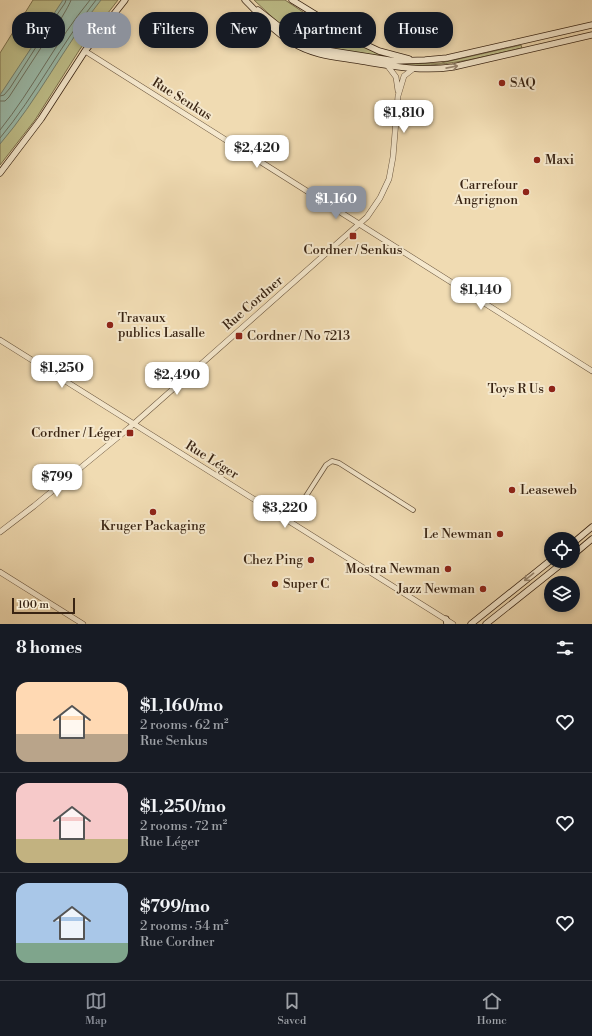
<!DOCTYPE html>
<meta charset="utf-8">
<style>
body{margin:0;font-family:"Libre Bodoni",serif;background:#242831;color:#f1f3f6;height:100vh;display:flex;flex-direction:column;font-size:15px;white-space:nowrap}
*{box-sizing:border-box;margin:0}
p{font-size:13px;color:#9ea1a6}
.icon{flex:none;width:22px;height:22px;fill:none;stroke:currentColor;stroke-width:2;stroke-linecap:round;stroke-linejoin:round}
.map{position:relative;height:624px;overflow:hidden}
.sheet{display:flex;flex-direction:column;background:#171b24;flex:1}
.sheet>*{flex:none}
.guide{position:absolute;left:12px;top:12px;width:568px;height:36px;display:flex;gap:8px}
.fabs{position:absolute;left:544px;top:532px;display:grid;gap:8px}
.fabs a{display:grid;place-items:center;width:36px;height:36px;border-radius:50%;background:#171b24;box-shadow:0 2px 6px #0003;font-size:20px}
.scale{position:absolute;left:12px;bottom:10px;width:63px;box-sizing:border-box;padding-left:4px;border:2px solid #392413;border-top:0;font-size:11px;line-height:14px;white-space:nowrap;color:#392413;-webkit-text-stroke:3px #f5e8cd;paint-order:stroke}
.price{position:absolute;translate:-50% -34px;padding:0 9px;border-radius:8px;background:#fff;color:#222;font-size:13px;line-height:26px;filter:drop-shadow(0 1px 2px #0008)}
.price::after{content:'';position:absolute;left:50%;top:24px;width:12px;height:9px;margin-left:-6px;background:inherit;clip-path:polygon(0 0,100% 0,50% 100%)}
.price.selected{background:#8c9099;color:#fff}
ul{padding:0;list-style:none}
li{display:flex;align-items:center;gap:12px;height:100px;padding:0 16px}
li+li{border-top:1px solid #363941}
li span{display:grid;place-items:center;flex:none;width:112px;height:80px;border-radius:12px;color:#555}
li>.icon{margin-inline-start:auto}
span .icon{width:48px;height:48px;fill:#fffc;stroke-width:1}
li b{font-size:17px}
h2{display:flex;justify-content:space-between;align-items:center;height:48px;padding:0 16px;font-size:17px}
.chip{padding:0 14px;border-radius:16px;background:#171b24;box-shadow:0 2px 6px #0003;font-size:14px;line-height:36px}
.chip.selected{background:#8c9099;color:#fff}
.dock{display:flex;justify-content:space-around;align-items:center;height:56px;border-top:1px solid #363941;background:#171b24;font-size:11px;color:#9ea1a6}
.dock a{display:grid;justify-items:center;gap:2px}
.dock .selected{color:#8c9099}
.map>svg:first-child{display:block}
.green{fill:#bebe89;stroke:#7c714e}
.water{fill:#9abbab;stroke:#737f6e}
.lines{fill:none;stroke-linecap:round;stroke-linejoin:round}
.shore{stroke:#6a705f;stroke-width:1}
.minor-casing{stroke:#67523b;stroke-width:5.5}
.tertiary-casing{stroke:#67523b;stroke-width:6}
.secondary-casing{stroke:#392413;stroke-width:7}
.minor{stroke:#f5e8cd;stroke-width:4}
.tertiary{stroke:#f5e8cd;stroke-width:5}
.secondary{stroke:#f5e8cd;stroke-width:5.5}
.oneway{stroke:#978670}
.poi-dot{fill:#8f2418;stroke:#f5e8cd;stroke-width:1.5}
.labels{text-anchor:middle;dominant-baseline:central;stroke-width:4;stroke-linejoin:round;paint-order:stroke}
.poi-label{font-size:13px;fill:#392413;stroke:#f5e8cd;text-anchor:end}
.street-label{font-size:13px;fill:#392413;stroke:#f5e8cd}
</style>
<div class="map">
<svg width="592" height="624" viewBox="0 0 592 624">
<rect width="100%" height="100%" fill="#f0dbb2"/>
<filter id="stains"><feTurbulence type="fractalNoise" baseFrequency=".005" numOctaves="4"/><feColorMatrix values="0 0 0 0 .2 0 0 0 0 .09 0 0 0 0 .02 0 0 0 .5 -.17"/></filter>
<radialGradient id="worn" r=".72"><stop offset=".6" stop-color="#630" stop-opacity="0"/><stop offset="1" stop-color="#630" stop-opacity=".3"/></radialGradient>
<path class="green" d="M 33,0 L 118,0 L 80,49 L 35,120 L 0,165 L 0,53 Z
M 254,0 L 285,0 L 321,24 L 323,30 L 322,37 L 316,40 L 309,38 L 308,40 L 285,29 Z
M 327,25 L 329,25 L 395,57 L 394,58 L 320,47 L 320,45 C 328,40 331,34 327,25 Z
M 521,45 L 522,48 C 480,57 442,69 399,64 L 441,63 Z"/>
<path class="water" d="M 63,0 L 101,0 C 64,46 38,100 0,144 L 0,95 Z"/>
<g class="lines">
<path class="shore" d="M 0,96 L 4,95 L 10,88 L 45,33 L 48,31 L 52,22 L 65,3 L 66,0
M 0,101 L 5,101 L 9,97 L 48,37 C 52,34 70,5 71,0
M 0,130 C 33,89 56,41 90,0
M 0,138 C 36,95 61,44 96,0"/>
<defs>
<path id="minor" d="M 290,521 L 326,465 L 332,461 L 339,463 L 413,510"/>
<path id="tertiary" d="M 85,51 L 592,371
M 387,65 L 396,77 L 398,91
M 0,340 L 453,624
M 0,532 L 34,506 L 129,428 L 367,217 L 380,198 L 389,179 L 393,157 L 398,96 L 404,76 L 413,69
M 0,572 L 83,624"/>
<path id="secondary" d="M 245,0 C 261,16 274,32 293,43 C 314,56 338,57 361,61 C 392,66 422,72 453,67 L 592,35
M 292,0 L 362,43 L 379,51 L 409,59
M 258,10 L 295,39 L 319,49 L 395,61 L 425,60 L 447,58 L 592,25
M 311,46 C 327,40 331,34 320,19
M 0,173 L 41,119 L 85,51 L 125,0
M 573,543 L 592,527
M 573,555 L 592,539
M 446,619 L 447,624
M 471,624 L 551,560
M 486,624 L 565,561"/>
</defs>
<use href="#minor" class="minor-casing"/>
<use href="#tertiary" class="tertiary-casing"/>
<use href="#secondary" class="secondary-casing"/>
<use href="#minor" class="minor"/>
<use href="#tertiary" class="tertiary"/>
<use href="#secondary" class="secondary"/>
</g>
<defs><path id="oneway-shaft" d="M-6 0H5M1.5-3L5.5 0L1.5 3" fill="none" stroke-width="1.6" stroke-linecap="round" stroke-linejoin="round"/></defs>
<g class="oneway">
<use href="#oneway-shaft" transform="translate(452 67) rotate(-11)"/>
<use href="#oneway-shaft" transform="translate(529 577) rotate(141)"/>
</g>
<g class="poi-dot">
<circle cx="502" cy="83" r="4"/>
<circle cx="537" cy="160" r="4"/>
<circle cx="526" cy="192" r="4"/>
<rect x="349" y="232" width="8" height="8" rx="2"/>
<circle cx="110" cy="325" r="4"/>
<rect x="235" y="332" width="8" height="8" rx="2"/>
<circle cx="552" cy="389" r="4"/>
<rect x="126" y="429" width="8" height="8" rx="2"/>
<circle cx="512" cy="490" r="4"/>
<circle cx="153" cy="512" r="4"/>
<circle cx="500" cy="534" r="4"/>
<circle cx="311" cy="560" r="4"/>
<circle cx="448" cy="569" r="4"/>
<circle cx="275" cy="584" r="4"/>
<circle cx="483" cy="589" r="4"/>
</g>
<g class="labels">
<g class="poi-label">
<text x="510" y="83" text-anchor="start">SAQ</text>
<text x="545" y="160" text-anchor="start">Maxi</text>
<text x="518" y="185">Carrefour<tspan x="518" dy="15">Angrignon</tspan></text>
<text x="353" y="250" text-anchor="middle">Cordner / Senkus</text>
<text x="118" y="318" text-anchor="start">Travaux<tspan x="118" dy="15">publics Lasalle</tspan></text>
<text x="247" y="336" text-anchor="start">Cordner / No 7213</text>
<text x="544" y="389">Toys R Us</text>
<text x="122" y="433">Cordner / Léger</text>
<text x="520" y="490" text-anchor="start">Leaseweb</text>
<text x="153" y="526" text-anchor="middle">Kruger Packaging</text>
<text x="492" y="534">Le Newman</text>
<text x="303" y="560">Chez Ping</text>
<text x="440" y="569">Mostra Newman</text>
<text x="283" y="584" text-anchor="start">Super C</text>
<text x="475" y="589">Jazz Newman</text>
</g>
<g class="street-label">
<text transform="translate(182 99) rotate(32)">Rue Senkus</text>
<text transform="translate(253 303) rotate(-41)">Rue Cordner</text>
<text transform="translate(212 460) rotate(32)">Rue Léger</text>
</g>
</g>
<rect width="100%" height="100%" filter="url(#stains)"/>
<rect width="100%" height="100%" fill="url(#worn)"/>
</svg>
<div class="fabs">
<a><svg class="icon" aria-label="locate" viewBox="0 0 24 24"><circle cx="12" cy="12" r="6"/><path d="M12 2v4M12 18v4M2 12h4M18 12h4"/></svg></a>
<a><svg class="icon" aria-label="layers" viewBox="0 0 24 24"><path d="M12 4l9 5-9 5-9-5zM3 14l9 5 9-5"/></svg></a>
</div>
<div class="scale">100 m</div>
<b class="price" style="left:404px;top:134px">$1,810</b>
<b class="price" style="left:257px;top:169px">$2,420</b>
<b class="price selected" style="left:336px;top:220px">$1,160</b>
<b class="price" style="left:481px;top:311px">$1,140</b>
<b class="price" style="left:62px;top:389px">$1,250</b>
<b class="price" style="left:177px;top:396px">$2,490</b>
<b class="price" style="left:57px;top:498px">$799</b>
<b class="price" style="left:285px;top:529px">$3,220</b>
<div class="guide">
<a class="chip">Buy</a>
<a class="chip selected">Rent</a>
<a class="chip">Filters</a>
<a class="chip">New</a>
<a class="chip">Apartment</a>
<a class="chip">House</a>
</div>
</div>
<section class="sheet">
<h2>8 homes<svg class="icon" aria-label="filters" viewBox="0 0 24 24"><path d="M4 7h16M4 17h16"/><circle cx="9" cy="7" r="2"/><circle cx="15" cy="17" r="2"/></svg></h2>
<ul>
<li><span style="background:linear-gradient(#ffd9b3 65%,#b9a48a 0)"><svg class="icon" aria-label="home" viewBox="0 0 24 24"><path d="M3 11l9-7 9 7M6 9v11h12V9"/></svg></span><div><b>$1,160/mo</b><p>2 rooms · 62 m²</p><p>Rue Senkus</p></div><svg class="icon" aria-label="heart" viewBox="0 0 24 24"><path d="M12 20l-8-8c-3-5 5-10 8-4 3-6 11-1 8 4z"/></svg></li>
<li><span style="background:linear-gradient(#f6c9c9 70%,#c2b280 0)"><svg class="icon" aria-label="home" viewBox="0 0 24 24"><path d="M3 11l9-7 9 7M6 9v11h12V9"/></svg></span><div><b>$1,250/mo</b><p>2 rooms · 72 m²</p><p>Rue Léger</p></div><svg class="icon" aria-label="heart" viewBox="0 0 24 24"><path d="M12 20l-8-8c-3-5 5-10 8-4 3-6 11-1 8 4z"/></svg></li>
<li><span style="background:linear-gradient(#a9c7e8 75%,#7fa58c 0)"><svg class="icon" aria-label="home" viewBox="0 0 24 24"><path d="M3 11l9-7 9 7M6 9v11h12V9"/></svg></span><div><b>$799/mo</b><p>2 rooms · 54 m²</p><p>Rue Cordner</p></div><svg class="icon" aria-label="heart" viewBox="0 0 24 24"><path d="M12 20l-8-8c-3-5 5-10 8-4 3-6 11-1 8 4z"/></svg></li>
</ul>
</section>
<nav class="dock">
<a class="selected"><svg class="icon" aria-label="map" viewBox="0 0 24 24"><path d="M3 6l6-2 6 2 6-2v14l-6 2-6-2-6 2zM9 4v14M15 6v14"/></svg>Map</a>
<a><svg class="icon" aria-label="saved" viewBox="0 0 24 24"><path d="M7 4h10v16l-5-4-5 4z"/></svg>Saved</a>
<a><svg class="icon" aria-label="home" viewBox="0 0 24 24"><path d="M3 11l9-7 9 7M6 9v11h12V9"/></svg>Home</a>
</nav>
